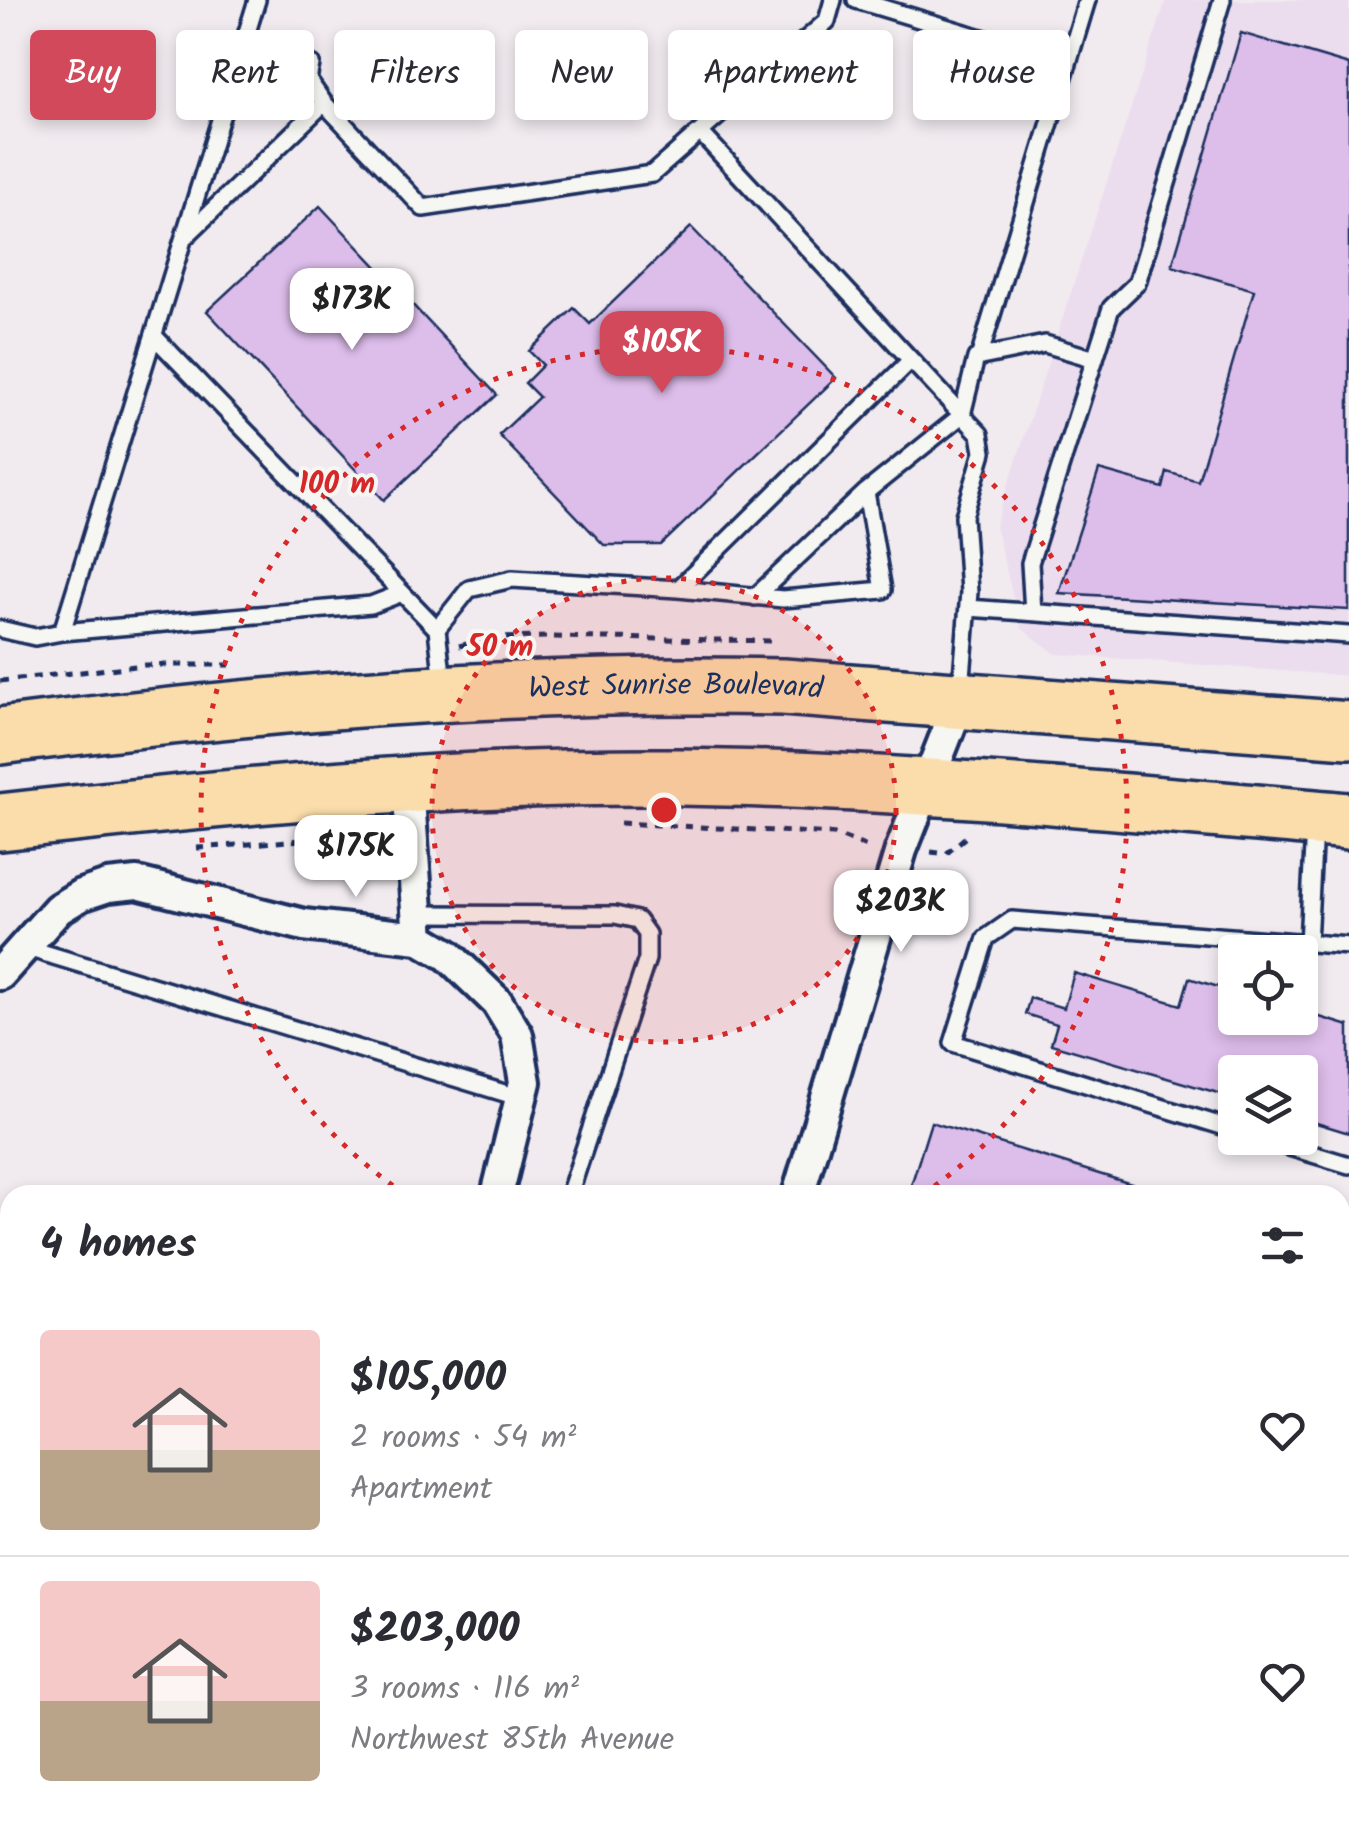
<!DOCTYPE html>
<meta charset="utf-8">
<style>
body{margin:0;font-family:Kalam,sans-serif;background:#f7f7f7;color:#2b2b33;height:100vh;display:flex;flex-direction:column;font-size:38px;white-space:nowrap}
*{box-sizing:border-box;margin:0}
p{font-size:32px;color:#7c7c81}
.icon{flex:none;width:55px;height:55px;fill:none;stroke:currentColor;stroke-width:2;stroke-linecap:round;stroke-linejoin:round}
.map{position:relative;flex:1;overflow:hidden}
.side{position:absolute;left:0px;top:1185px;width:1350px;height:642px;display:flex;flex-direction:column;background:#fff;border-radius:30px 30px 0 0;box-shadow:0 5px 15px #0003}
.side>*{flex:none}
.guide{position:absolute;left:30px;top:30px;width:1290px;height:90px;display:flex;gap:20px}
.controls{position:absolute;left:1218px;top:935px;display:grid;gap:20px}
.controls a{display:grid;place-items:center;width:100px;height:100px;border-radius:10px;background:#fff;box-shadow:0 5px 15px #0003;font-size:50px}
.price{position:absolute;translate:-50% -85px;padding:0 22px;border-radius:20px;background:#fff;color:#222;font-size:32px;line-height:65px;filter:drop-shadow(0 2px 5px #0008)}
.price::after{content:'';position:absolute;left:50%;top:60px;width:30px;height:22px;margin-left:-15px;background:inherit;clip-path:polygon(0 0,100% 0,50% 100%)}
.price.current{background:#d1495b;color:#fff}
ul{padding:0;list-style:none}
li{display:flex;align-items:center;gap:30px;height:250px;padding:0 40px}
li+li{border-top:2px solid #e1e1e2}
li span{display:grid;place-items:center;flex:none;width:280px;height:200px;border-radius:10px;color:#555}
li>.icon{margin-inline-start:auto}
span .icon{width:120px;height:120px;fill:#fffc;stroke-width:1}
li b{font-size:42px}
h2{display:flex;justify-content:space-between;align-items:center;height:120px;padding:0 40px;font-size:42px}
.pill{padding:0 35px;border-radius:10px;background:#fff;box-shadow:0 5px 15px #0003;font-size:35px;line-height:90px}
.pill.current{background:#d1495b;color:#fff}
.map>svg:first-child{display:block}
.built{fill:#ebddee}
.green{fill:#b5eeb2;stroke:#688e88;stroke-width:2.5}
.building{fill:#ddbdea;stroke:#1b2f5e;stroke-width:2.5}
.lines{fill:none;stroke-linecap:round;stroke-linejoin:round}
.lane-casing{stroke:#1b2f5e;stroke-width:22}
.street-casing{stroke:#1b2f5e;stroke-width:38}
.highway-casing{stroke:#1b2f5e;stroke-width:62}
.path{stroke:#1b2f5e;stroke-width:5;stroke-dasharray:8 8;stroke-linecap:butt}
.lane{stroke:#f6f6f2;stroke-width:15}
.street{stroke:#f6f6f2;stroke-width:30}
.highway{stroke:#faddab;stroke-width:55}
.ring{fill:none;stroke:#d62828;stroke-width:5;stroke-dasharray:5 10}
.labels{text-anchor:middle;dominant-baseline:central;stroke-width:8;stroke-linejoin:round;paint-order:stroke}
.street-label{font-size:30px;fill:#1b2f5e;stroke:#f6f6f2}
.centre{fill:#d62828;stroke:#f6f6f2;stroke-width:5}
.ring-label{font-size:30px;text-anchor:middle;font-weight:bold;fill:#d62828;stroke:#f6f6f2;stroke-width:8;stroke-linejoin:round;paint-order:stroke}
</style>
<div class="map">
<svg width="1349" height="1826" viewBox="0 0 1349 1826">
<rect width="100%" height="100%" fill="#f1ebf0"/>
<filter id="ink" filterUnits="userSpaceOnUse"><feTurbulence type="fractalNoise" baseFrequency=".01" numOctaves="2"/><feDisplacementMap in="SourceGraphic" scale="20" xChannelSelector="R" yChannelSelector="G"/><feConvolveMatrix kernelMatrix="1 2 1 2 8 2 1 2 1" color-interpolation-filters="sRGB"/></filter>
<g filter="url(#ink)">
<path class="built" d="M 1166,0 L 1349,0 L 1349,676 L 1056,654 L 1021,628 L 995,526 Z"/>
<path class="green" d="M 551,1818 L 1184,1818 L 1181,1826 L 545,1826 Z"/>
<path class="building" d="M 1241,33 L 1349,65 L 1349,610 L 1059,593 L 1099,470 L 1163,488 L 1167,472 L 1198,481 L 1254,290 L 1172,266 Z
M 320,206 L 497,395 L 384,500 L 207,311 Z
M 691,227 L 836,378 L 661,545 L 604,545 L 499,435 L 539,397 L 525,383 L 543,365 L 529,351 L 574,308 L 590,324 Z
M 1074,973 L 1181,1005 L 1189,978 L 1235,992 L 1235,1018 L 1300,1018 L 1300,1011 L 1349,1026 L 1349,1133 L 1300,1118 L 1300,1072 L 1235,1072 L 1235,1098 L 1051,1044 L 1057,1024 L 1025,1014 L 1030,998 L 1064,1008 Z
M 931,1122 L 1167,1195 L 908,1195 Z
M 1340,1327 L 1349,1330 L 1349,1354 L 1343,1373 L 1340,1372 Z"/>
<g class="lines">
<defs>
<path id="lane" d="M 856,0 L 1068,64
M 324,103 L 423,208 L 652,174 L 827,21 L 833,0
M 187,235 L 324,103 L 308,80 L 311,64
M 155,337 L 437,629 L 443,683
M 979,358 L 1087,0
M 678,589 L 783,599 L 883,590 L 866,492 L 962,415 L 700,132
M 755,597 L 866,492
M 968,608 L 1349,635
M 1033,612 L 1030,563 L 1111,308 L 1137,283 L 1222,0
M 0,629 L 35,637 L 62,632 L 257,0
M 437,629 L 469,589 L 512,579 L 678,589 L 911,360
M 62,632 L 371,605 L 402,593
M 961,689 L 969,592 L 964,516 L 983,452 L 980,434 L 962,415 L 976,358 L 1045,344 L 1095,359
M 418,914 L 615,915 L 637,920 L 647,934 L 647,959 L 569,1195
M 1308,943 L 1314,827
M 24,947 L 521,1098
M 1235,1130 L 953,1043 L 986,938 L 1012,920 L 1349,946
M 1259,1138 L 1349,1165
M 1340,1244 L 1349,1246
M 1340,1318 L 1349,1321
M 1340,1388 L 1349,1391
M 1340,1447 L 1349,1416
M 314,1826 L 316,1818"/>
<path id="street" d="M 408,785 L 419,938
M 0,974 L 58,909 L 81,895 L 108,886 L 137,883 L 304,925 L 419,938 L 448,955 L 497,1002 L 517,1035 L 525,1082 L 497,1195
M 798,1195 L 901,850 L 960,700
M 1340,1641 L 1349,1643
M 417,1826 L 422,1818
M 526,1826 L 531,1818"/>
<g id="highway">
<path id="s1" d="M 0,736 C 259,703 521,681 783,687 L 1349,730"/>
<path d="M 0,822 C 225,797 451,775 678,777 C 903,780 1126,802 1349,821"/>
</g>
</defs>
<use href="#lane" class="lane-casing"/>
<use href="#street" class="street-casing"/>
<use href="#highway" class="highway-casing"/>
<path class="path" d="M 459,646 L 490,638 L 549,637 L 777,641
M 0,681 L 145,665 L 230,665
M 620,823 L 834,834 L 870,848
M 197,848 L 381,834
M 931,852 L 946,854 L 968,835
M 608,1826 L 613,1818
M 863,1826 L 864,1818
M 1123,1826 L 1125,1818"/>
<use href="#lane" class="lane"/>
<use href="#street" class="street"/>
<use href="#highway" class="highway"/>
</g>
</g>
<circle cx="664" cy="810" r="232" fill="#d62828" fill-opacity=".12"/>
<g class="ring">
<circle cx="664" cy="810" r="232"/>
<path d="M405 1194A463 463 0 1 1 923 1194"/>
</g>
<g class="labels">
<g class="street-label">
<text stroke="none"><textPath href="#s1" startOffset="678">West Sunrise Boulevard</textPath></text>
</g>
</g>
<circle cx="664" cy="810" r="15" class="centre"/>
<g class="ring-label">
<text x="337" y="493">100 m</text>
<text x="500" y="656">50 m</text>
</g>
</svg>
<div class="controls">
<a><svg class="icon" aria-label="locate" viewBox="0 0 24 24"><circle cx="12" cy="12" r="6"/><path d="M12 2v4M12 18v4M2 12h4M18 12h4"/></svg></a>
<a><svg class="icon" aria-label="layers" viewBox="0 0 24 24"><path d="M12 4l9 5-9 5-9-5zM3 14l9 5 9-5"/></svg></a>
</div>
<b class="price" style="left:352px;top:353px">$173K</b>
<b class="price current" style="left:662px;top:396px">$105K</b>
<b class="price" style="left:356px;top:900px">$175K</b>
<b class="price" style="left:901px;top:955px">$203K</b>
<div class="guide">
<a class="pill current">Buy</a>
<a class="pill">Rent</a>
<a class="pill">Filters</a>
<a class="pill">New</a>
<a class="pill">Apartment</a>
<a class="pill">House</a>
</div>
<section class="side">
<h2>4 homes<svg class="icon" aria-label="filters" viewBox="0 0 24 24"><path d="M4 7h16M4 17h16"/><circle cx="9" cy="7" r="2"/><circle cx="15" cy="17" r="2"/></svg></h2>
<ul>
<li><span style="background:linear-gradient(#f6c9c9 60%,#b9a48a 0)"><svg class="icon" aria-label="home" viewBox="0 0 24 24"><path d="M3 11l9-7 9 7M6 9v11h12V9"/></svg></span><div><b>$105,000</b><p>2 rooms · 54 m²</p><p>Apartment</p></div><svg class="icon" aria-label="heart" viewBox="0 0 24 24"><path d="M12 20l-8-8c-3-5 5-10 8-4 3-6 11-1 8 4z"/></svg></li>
<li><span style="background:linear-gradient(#f6c9c9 60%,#b9a48a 0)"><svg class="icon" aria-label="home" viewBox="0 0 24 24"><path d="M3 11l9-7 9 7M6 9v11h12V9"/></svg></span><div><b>$203,000</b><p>3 rooms · 116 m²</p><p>Northwest 85th Avenue</p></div><svg class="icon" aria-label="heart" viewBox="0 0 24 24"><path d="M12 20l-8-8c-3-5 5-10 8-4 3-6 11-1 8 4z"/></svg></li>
</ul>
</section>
</div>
